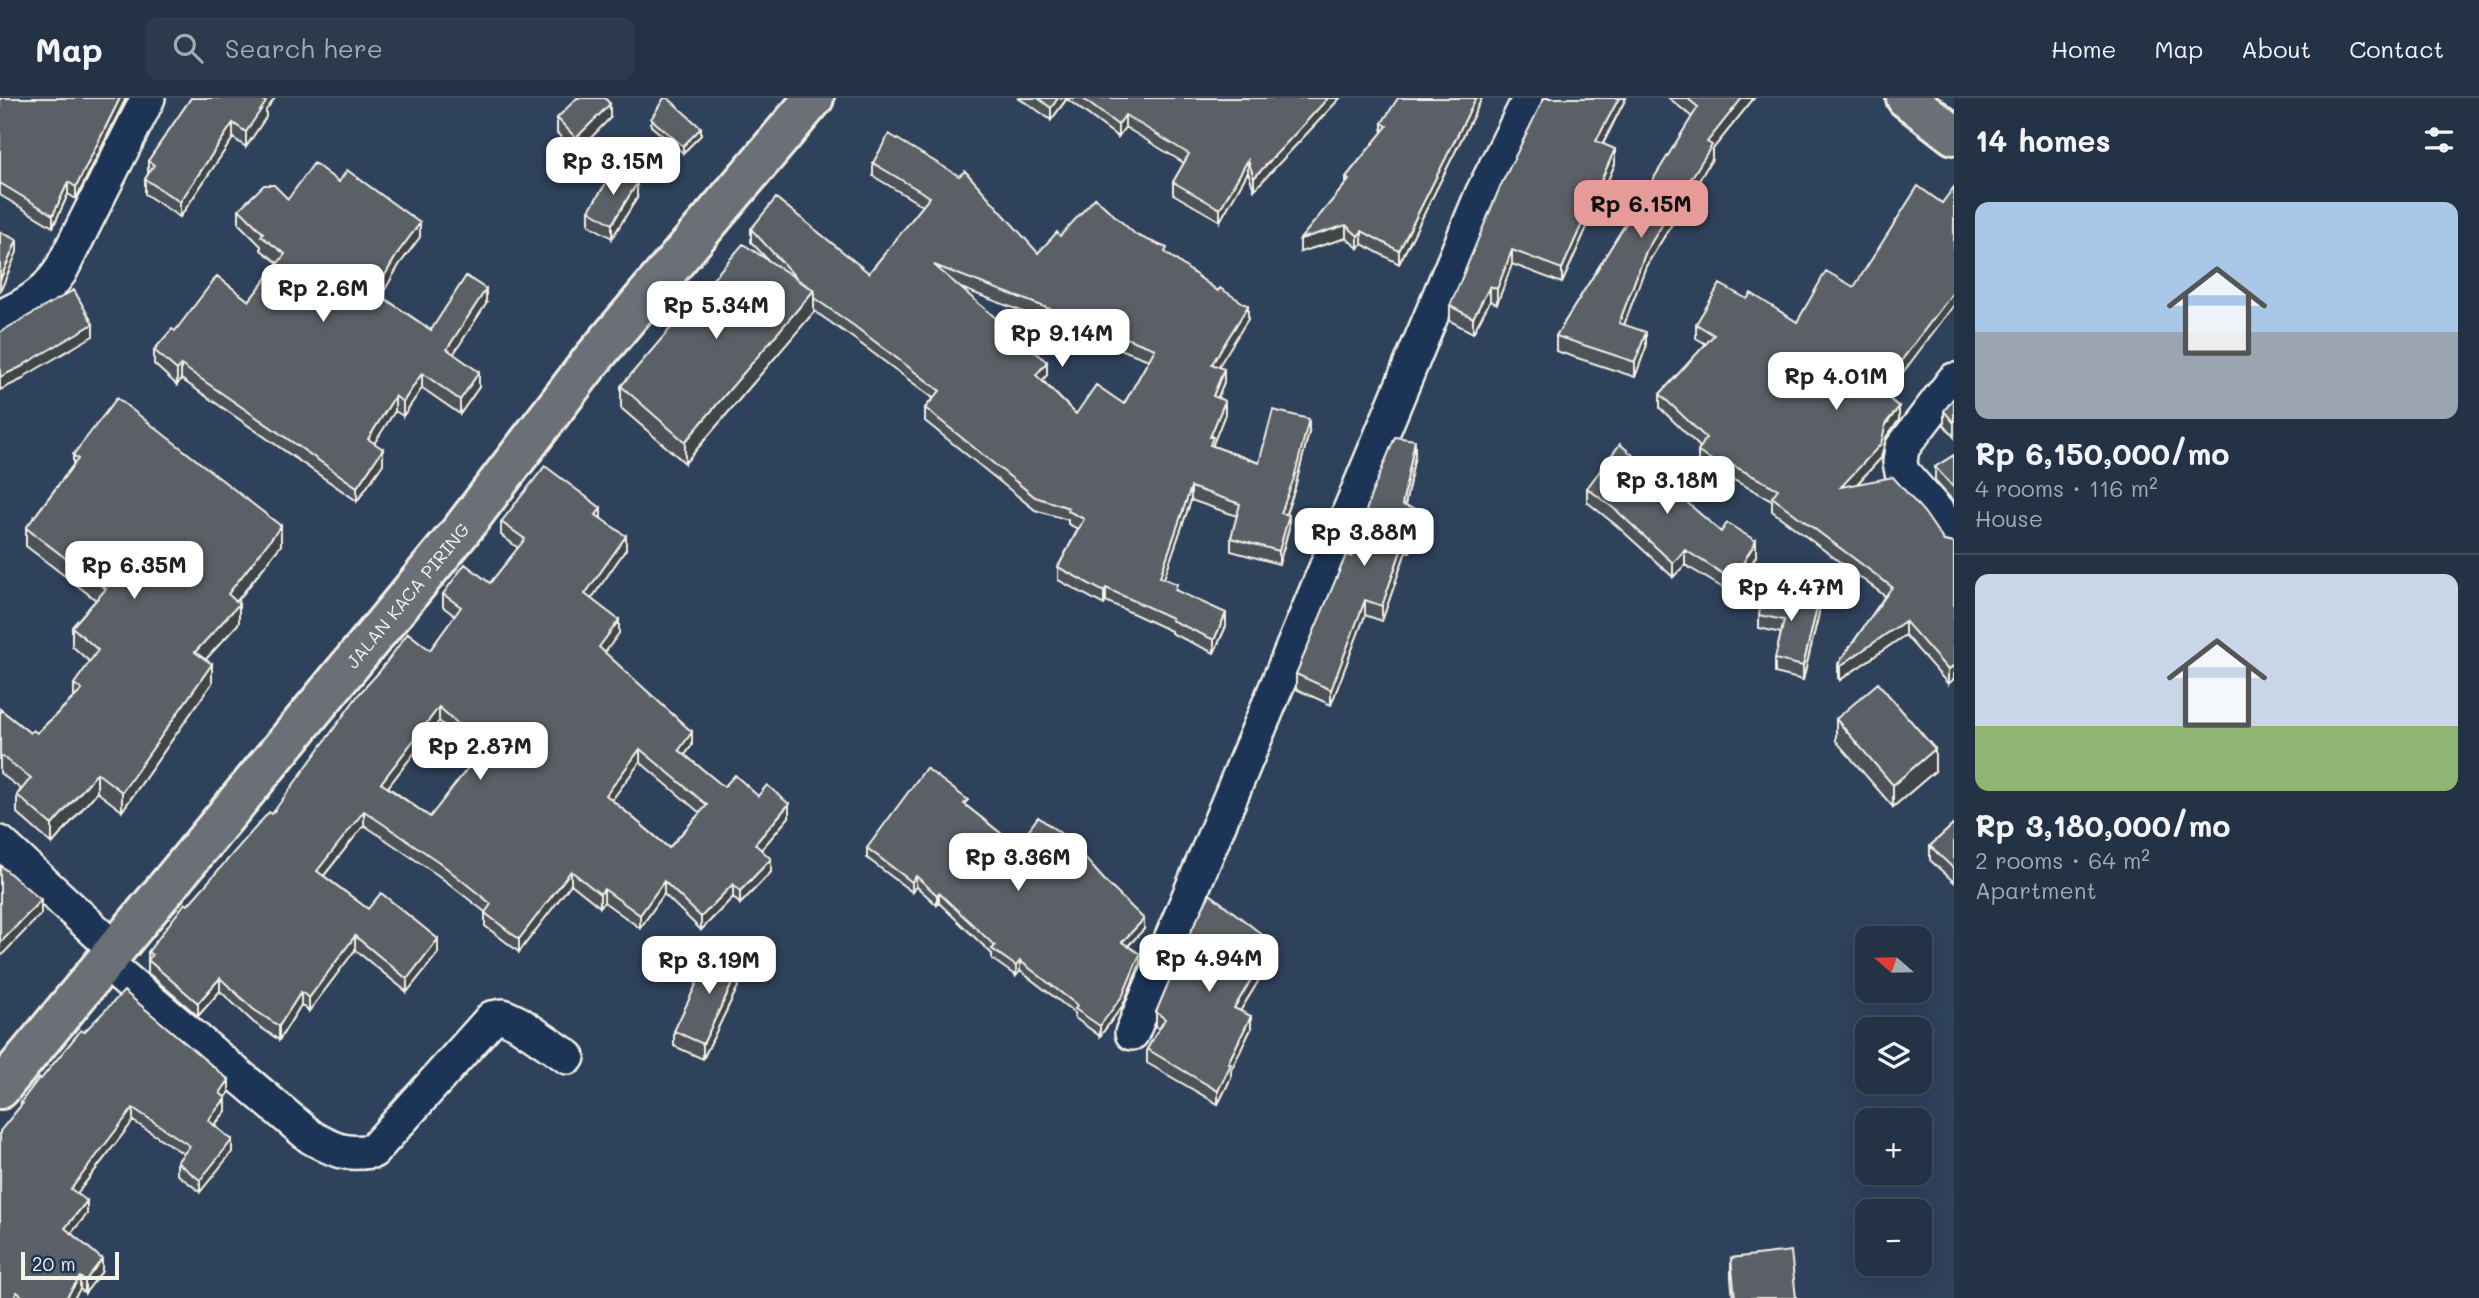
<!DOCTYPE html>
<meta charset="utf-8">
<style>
body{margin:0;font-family:Mali,sans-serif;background:#2b3a4c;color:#f1f3f6;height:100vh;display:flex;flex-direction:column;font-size:26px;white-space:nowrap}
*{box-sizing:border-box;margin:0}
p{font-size:23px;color:#a3aab3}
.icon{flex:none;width:38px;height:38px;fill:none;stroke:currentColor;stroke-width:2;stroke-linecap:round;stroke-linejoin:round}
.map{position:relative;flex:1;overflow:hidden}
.sheet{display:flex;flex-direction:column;background:#233245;width:525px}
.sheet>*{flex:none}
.needle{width:46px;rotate:290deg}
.buttons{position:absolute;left:1855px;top:828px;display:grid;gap:14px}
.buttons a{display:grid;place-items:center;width:77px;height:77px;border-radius:14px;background:#233245;box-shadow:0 7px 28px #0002,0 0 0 2px #404d5e;font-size:35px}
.scale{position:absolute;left:21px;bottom:18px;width:98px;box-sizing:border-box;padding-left:7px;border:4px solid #f4f1e8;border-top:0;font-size:19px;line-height:24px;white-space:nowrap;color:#f4f1e8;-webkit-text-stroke:5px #1d3557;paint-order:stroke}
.price{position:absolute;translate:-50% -60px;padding:0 16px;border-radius:14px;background:#fff;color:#222;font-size:23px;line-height:46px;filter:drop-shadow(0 2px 4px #0008)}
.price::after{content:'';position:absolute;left:50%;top:42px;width:21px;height:16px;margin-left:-10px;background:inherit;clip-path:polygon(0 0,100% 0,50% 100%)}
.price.active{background:#e69b98;color:#111}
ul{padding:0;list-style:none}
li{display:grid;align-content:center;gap:14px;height:371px;padding:0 21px}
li+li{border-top:2px solid #404d5e}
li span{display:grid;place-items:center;height:217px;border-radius:14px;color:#555}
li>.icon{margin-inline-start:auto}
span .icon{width:126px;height:126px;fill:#fffc;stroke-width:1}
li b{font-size:30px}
h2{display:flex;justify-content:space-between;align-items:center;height:84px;padding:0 21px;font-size:30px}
header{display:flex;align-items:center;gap:42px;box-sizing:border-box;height:98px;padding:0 35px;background:#233245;border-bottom:2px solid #404d5e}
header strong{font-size:33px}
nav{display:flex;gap:38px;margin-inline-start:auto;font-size:24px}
.search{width:490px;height:63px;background:#2b3a4c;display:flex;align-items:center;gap:18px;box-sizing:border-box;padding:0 24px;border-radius:14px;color:#a3aab3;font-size:26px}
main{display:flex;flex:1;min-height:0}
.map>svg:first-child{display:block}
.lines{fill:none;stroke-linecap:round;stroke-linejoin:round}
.minor-casing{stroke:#f4f1e8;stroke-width:38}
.major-casing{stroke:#f4f1e8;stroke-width:44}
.minor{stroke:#1d3557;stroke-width:33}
.major{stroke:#6a7074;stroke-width:38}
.wall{fill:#4d5358;stroke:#f4f1e8;stroke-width:2;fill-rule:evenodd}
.shaded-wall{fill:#3f4447;stroke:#f4f1e8;stroke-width:2}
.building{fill:#5a6166;stroke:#f4f1e8;stroke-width:2;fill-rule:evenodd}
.labels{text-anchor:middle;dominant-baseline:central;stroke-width:7;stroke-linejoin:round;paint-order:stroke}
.street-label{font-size:18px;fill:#f4f1e8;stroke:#1d3557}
</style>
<header>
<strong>Map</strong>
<div class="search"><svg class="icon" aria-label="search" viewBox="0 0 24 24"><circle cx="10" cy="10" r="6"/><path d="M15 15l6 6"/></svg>Search here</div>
<nav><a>Home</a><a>Map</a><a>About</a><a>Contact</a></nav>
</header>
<main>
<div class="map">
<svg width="1954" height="1200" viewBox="0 0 1954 1200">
<rect width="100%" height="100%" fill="#2f425c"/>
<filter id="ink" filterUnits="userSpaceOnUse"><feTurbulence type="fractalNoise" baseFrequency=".0143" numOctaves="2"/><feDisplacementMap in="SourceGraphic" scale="14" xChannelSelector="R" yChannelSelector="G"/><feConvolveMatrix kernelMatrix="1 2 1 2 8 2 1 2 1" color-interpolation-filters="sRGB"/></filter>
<g filter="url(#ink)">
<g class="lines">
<defs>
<path id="minor" d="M 0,219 C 25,208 44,197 60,174 L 148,0
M 1954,282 L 1902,350 L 1900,364 L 1902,374 L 1939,416 L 1954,440
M 0,745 L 115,851
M 105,864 L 311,1039 C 336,1053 344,1057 373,1053 L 492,920 L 503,918 L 518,925 L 568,959
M 1132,935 L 1482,96 L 1530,0"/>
<g id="major">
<path d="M 1906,0 L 1954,37"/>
<path id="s1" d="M 0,991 L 460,434 L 590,264 L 814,0"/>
</g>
</defs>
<use href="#minor" class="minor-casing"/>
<use href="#major" class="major-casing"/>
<use href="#minor" class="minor"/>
<use href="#major" class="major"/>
</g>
<path class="wall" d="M 0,0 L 126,0 L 76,101 L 68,96 L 53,129 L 0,97 Z
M 191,0 L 266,12 L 266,19 L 246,49 L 233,40 L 180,119 L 145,96 L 145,81 L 148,76 L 148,63 Z
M 1017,0 L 1340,0 L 1254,92 L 1248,74 L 1220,123 L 1173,96 L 1173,84 L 1184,65 L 1125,29 L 1118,39 L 1067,1 L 1051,22 L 1030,7 Z
M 1482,0 L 1399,166 L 1362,146 L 1358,150 L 1346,140 L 1300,154 L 1346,85 L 1346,79 L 1382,35 L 1382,25 Z
M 1544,0 L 1626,0 L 1603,46 L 1615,66 L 1562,185 L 1512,166 L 1497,206 L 1490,203 L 1473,235 L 1450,223 L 1450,208 Z
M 1669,0 L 1754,0 L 1712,52 L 1712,61 L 1646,168 L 1624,227 L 1646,249 L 1635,279 L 1556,253 L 1556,238 L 1692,19 Z
M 557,20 L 610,20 L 576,55 L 557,35 Z
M 651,21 L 701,37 L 683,55 L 651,28 Z
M 873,65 L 1038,155 L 1060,138 L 1136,137 L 1167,156 L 1248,221 L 1218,268 L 1224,284 L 1218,300 L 1225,316 L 1213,346 L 1213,348 L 1259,365 L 1309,334 L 1294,393 L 1286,416 L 1289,430 L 1279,466 L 1231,453 L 1231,440 L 1237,418 L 1191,402 L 1164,480 L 1177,493 L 1226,528 L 1214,555 L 1171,535 L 1171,533 L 1106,503 L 1104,507 L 1058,482 L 1058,469 L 1078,431 L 1068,426 L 1068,422 L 1035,412 L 925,323 L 925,310 L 933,300 L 853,240 L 814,213 L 814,214 L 685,365 L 621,310 L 621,288 L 770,164 L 751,144 L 751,131 L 869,175 L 923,108 L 873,78 ZM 961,190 L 1149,262 L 1124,306 L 1076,316 L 1042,282 L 1047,277 Z
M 339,84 L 420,139 L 399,167 L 381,198 L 431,232 L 486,206 L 453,256 L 479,289 L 460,316 L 422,290 L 403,318 L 395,313 L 374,345 L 383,366 L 357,403 L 181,281 L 177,287 L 154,266 L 154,252 L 175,233 L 249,203 L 278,165 L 261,152 L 261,148 L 239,126 L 239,111 L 288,101 Z
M 637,100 L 612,140 L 589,127 L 589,112 Z
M 1696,226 L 1885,297 L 1899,322 L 1886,339 L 1881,360 L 1857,386 L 1944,443 L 1954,445 L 1948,586 L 1905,537 L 1840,582 L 1838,580 L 1838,566 L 1885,498 L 1772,413 L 1772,402 L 1730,380 L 1727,385 L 1698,368 L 1698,354 L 1700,349 L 1660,310 L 1660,296 L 1706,246 L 1696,240 Z
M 1954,300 L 1954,339 L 1944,327 L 1944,313 Z
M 73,357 L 281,447 L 237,504 L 239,525 L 206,561 L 212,585 L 122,713 L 97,694 L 52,746 L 17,715 L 17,697 L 21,691 L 0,675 L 0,611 L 30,635 L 37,635 L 74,599 L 74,586 L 90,564 L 72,548 L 72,529 L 96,502 L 26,448 L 26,430 L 73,367 Z
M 1415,357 L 1405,408 L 1418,426 L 1410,454 L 1406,453 L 1382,523 L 1365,517 L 1331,607 L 1296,591 L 1296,576 Z
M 1954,357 L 1954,404 L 1935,383 L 1935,369 Z
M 1587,390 L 1721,434 L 1756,458 L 1733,496 L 1685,467 L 1673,479 L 1617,428 L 1587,404 Z
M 601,421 L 626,451 L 591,501 L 619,535 L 604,555 L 692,647 L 685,657 L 724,689 L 758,698 L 789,719 L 761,752 L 771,774 L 740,806 L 733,799 L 701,832 L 664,796 L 640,830 L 604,804 L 600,809 L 571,786 L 519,854 L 485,828 L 485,814 L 439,778 L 364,727 L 324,778 L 368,811 L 438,855 L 407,894 L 355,852 L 309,913 L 301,907 L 279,942 L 253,924 L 220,893 L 198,918 L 148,875 L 148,854 L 188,807 L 272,716 L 430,552 L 455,518 L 443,509 L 443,496 L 490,485 L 518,450 L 501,437 L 501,424 ZM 439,623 L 478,657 L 430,719 L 388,689 ZM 640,664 L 700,715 L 669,750 L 612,702 Z
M 1790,496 L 1819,515 L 1803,582 L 1775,575 L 1775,561 L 1781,535 L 1759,530 L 1759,517 Z
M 1836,621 L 1935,673 L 1893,709 L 1836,643 Z
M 968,709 L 1017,748 L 1144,831 L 1128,848 L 1140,866 L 1123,907 L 1100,938 L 1075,920 L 1075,915 L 1020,873 L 1016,878 L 992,861 L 992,856 L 939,805 L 937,807 L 916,788 L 912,794 L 867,760 L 867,750 Z
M 1954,726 L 1954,784 L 1930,762 L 1930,748 Z
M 1273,859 L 1240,913 L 1251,931 L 1231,972 L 1231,980 L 1218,1006 L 1147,965 L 1147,951 L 1159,931 L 1156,928 L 1156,914 Z
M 743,878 L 703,961 L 674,948 L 674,933 Z
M 84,934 L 229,995 L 225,1000 L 226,1013 L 215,1027 L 232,1054 L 200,1094 L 177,1076 L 177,1064 L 184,1056 L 133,1023 L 77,1096 L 87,1116 L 71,1135 L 102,1173 L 85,1195 L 80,1191 L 74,1200 L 0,1200 L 21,1004 Z
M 1731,1160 L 1796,1200 L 1733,1200 L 1731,1180 Z"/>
<path class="shaded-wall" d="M 120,0 L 126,0 L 76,101 L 76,89 Z
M 265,0 L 275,0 L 266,12 L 266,19 L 246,49 L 246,34 Z
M 1058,0 L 1067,0 L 1051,22 L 1051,10 Z
M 1328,0 L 1340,0 L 1254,92 L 1254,80 Z
M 1476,0 L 1482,0 L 1399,166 L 1399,153 Z
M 1619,0 L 1626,0 L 1596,58 L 1596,43 Z
M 1742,0 L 1754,0 L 1712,52 L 1712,61 L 1646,168 L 1619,240 L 1619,225 L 1646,153 L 1707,44 Z
M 610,6 L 610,20 L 576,55 L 576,40 Z
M 1125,17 L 1125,29 L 1118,39 L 1118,27 Z
M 233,25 L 233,40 L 180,119 L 180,104 Z
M 701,30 L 701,37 L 683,55 L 683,48 Z
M 1615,51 L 1615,66 L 1562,185 L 1562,171 Z
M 1248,62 L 1248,74 L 1220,123 L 1220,111 Z
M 68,84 L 68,96 L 53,129 L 53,117 Z
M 637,85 L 637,100 L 612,140 L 612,126 Z
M 420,125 L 420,139 L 399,167 L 375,209 L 375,194 L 399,153 Z
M 1346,127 L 1346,140 L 1300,154 L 1300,141 Z
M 1362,133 L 1362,146 L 1358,150 L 1358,138 Z
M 17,142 L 17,154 L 0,194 L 0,182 Z
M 1512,152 L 1512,166 L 1497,206 L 1497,191 Z
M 1490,188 L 1490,203 L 1473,235 L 1473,220 Z
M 486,191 L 486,206 L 447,266 L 447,251 Z
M 814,192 L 814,214 L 685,365 L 685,344 Z
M 1954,193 L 1954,207 L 1879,306 L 1879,292 Z
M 1248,208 L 1248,221 L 1212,279 L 1212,266 Z
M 93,226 L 93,238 L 25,278 L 25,280 L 0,292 L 0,279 Z
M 1646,234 L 1646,249 L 1635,279 L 1635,264 Z
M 1047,264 L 1047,277 L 1036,290 L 1036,277 Z
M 181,267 L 181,281 L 177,287 L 177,272 Z
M 1224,271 L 1224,284 L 1213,311 L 1213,298 Z
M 479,274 L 479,289 L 460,316 L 460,302 Z
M 422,275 L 422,290 L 403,318 L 403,304 Z
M 395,298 L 395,313 L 368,355 L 368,341 Z
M 1225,303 L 1225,316 L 1213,346 L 1213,352 L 1210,361 L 1210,339 Z
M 1899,309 L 1899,322 L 1886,339 L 1881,360 L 1841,403 L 1841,389 Z
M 1309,321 L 1309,334 L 1294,393 L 1281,428 L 1281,415 Z
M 1415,342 L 1415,357 L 1402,422 L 1402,407 Z
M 383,351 L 383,366 L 357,403 L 357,389 Z
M 1730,366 L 1730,380 L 1727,385 L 1727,371 Z
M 1191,389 L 1191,402 L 1160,492 L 1160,479 Z
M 601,410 L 601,423 L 596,417 Z
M 1418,412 L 1418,426 L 1410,454 L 1410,439 Z
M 1289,417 L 1289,430 L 1279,466 L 1279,453 Z
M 281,428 L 281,447 L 228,514 L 228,496 Z
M 626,438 L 626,451 L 585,510 L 585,496 Z
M 1406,438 L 1406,453 L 1382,523 L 1382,508 Z
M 1756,443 L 1756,458 L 1733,496 L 1733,482 Z
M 1685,452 L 1685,467 L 1673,479 L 1673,465 Z
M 1106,490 L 1106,503 L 1104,507 L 1104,494 Z
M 1819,501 L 1819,515 L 1803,582 L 1803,568 Z
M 1365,502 L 1365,517 L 1331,607 L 1331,592 Z
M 239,506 L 239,525 L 195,573 L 195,554 Z
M 1226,515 L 1226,528 L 1214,555 L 1214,542 Z
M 619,522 L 619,535 L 599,563 L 599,549 Z
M 1905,523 L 1905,537 L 1840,582 L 1840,568 Z
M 212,566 L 212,585 L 122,713 L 122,694 Z
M 1954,567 L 1954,581 L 1948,586 L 1948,572 Z
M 439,609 L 439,623 L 381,698 L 381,685 Z
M 692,634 L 692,647 L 679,665 L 679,652 Z
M 640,651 L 640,664 L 606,710 L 606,697 Z
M 1935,651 L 1935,673 L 1893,709 L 1893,687 Z
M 97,675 L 97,694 L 52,746 L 52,727 Z
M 789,706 L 789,719 L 755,759 L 755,746 Z
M 364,713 L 364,727 L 317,786 L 317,773 Z
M 771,761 L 771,774 L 740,806 L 740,793 Z
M 571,773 L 571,786 L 519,854 L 519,841 Z
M 916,778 L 916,788 L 912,794 L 912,784 Z
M 664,783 L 664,796 L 640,830 L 640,817 Z
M 733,786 L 733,799 L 701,832 L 701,819 Z
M 604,791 L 604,804 L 600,809 L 600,796 Z
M 939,795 L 939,805 L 937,807 L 937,797 Z
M 41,802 L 41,816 L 0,859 L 0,845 Z
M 1144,821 L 1144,831 L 1122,854 L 1122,844 Z
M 355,838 L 355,852 L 309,913 L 309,900 Z
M 438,841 L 438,855 L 407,894 L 407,881 Z
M 1273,845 L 1273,859 L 1234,923 L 1234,910 Z
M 1140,856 L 1140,866 L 1123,907 L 1100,938 L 1100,928 Z
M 743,863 L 743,878 L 703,961 L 703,946 Z
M 1020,863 L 1020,873 L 1016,878 L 1016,868 Z
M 220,880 L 220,893 L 198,918 L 198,905 Z
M 301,894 L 301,907 L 279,942 L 279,928 Z
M 1251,918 L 1251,931 L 1231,972 L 1231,980 L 1218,1006 L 1218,993 L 1228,965 Z
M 229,982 L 229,995 L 220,1007 L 220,995 Z
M 226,1000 L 226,1013 L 208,1034 L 208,1022 Z
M 133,1010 L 133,1023 L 71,1103 L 71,1091 Z
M 232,1042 L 232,1054 L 200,1094 L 200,1082 Z
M 87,1103 L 87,1116 L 65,1143 L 65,1130 Z
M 102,1161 L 102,1173 L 85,1195 L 85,1183 Z
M 80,1179 L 80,1191 L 74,1200 L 66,1200 Z"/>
<path class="building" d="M 0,0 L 120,0 L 76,89 L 68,84 L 53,117 L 0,85 Z
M 191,0 L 265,0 L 263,2 L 266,4 L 246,34 L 233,25 L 180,104 L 145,81 L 154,67 L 148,63 Z
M 577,0 L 605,0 L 610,6 L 576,40 L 557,20 Z
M 664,0 L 668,0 L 701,30 L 683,48 L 651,21 Z
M 1038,0 L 1058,0 L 1051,10 Z
M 1082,0 L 1328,0 L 1254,80 L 1248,62 L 1220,111 L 1173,84 L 1189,56 L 1125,17 L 1118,27 Z
M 1398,0 L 1476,0 L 1399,153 L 1362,133 L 1358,138 L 1346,127 L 1300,141 L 1349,82 L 1346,79 L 1387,28 L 1382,25 Z
M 1544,0 L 1619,0 L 1596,43 L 1615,51 L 1562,171 L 1512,152 L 1497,191 L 1490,188 L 1473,220 L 1450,208 L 1500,89 Z
M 1687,0 L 1742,0 L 1707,44 L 1712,47 L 1646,153 L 1619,225 L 1646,234 L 1635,264 L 1556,238 L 1698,9 Z
M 889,36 L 959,78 L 965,73 L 1038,155 L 1057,134 L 1060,138 L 1095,100 L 1136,137 L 1167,150 L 1165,154 L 1218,193 L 1220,190 L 1248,208 L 1212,266 L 1224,271 L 1213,298 L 1225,303 L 1210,339 L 1213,339 L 1210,347 L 1259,365 L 1273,312 L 1309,321 L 1294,380 L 1281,415 L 1289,417 L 1279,453 L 1231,440 L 1240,406 L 1191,389 L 1160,479 L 1177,486 L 1175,492 L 1226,515 L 1214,542 L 1171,522 L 1172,520 L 1106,490 L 1104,494 L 1058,469 L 1084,421 L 1068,413 L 1069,410 L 1035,399 L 925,310 L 940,293 L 853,227 L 814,200 L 814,192 L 800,184 L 751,131 L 776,100 L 869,175 L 930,99 L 873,65 ZM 934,167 L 1155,251 L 1124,306 L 1096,287 L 1076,316 L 1036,277 L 1047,264 Z
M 314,65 L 339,84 L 347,72 L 420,125 L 399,153 L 375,194 L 431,232 L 466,178 L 486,191 L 447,251 L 479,274 L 460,302 L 422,275 L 403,304 L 395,298 L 368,341 L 383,351 L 357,389 L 181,267 L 177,272 L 154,252 L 172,231 L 175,233 L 217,178 L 249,203 L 285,156 L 261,138 L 263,135 L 239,111 L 264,87 L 274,87 L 288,101 Z
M 615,71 L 637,85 L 612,126 L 589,112 Z
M 1918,88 L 1942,105 L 1954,89 L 1954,193 L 1879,292 L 1899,309 L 1886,325 L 1881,346 L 1841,389 L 1893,379 L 1924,414 L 1944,443 L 1954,445 L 1954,567 L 1948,572 L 1905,523 L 1840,568 L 1838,566 L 1892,489 L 1772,399 L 1778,391 L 1730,366 L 1727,371 L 1698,354 L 1706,340 L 1660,296 L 1714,237 L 1696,226 L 1720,186 L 1747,201 L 1751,195 L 1797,224 L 1826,173 L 1854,189 Z
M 0,134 L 17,142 L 0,182 Z
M 743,146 L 814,192 L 685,344 L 621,288 Z
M 74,192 L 93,226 L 25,266 L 25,267 L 0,279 L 0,234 Z
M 117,300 L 281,428 L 228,496 L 239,506 L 195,554 L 212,566 L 122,694 L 97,675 L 52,727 L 17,697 L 31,680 L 0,657 L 0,611 L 30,635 L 33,632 L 37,635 L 82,592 L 74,586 L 98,552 L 72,529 L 106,491 L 26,430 L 78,361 L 73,357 Z
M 1954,300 L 1954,325 L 1944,313 Z
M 1395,339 L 1415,342 L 1402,407 L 1418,412 L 1410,439 L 1406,438 L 1382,508 L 1365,502 L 1331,592 L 1296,576 L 1346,457 L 1352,459 L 1371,397 Z
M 1620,346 L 1721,434 L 1727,425 L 1756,443 L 1733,482 L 1685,452 L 1673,465 L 1617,413 L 1587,390 Z
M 1954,357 L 1954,390 L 1935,369 Z
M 545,368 L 601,410 L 596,417 L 626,438 L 585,496 L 619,522 L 599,549 L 692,634 L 679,652 L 724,689 L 735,677 L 758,698 L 767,687 L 789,706 L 755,746 L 771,761 L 740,793 L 733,786 L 701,819 L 664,783 L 640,817 L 604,791 L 600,796 L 571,773 L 519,841 L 485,815 L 491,806 L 439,764 L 364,713 L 317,773 L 368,811 L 381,795 L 438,841 L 407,881 L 355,838 L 309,900 L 301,894 L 279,928 L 253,911 L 220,880 L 198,905 L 148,862 L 152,857 L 148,854 L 185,805 L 188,807 L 269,714 L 272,716 L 359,596 L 379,574 L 408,535 L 430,552 L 461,509 L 443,496 L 465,466 L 490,485 L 525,441 L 501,424 ZM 439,609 L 484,649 L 430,719 L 381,685 ZM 640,651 L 707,707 L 669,750 L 606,697 Z
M 1763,491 L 1790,496 L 1791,494 L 1819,501 L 1803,568 L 1775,561 L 1784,522 L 1759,517 Z
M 1878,585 L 1935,651 L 1893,687 L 1836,621 Z
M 926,670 L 968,702 L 964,706 L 1017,748 L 1038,719 L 1067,740 L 1107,785 L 1144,821 L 1122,844 L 1140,856 L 1123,897 L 1100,928 L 1075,911 L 1077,907 L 1020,863 L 1016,868 L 992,851 L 995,848 L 939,795 L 937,797 L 916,778 L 912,784 L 867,750 Z
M 1954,726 L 1954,771 L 1930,748 Z
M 0,767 L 41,802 L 0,845 Z
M 1210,796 L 1273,845 L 1234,910 L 1251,918 L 1228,965 L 1231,966 L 1218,993 L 1147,951 L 1165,921 L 1156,914 L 1187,841 Z
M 714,849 L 743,863 L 703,946 L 674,933 Z
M 124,893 L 229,982 L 220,995 L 226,1000 L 208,1022 L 232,1042 L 200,1082 L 177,1064 L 190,1048 L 133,1010 L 71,1091 L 87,1103 L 65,1130 L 102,1161 L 85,1183 L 80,1179 L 66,1200 L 25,1200 L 17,1194 L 14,1200 L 0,1200 L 0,1033 L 23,1005 L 21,1004 L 39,980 L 41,981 L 81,932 L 84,934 Z
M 1791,1153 L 1796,1200 L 1735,1200 L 1731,1160 Z"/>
</g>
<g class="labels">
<g class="street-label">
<text stroke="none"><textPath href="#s1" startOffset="640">JALAN KACA PIRING</textPath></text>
</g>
</g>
</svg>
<div class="buttons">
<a><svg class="needle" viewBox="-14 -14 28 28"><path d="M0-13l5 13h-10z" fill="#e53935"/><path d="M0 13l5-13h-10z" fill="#a3aab3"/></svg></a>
<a><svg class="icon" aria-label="layers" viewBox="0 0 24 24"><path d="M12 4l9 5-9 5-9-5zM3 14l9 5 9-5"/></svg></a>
<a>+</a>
<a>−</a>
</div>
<div class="scale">20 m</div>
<b class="price" style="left:613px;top:99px">Rp 3.15M</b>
<b class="price active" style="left:1641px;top:142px">Rp 6.15M</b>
<b class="price" style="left:323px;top:226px">Rp 2.6M</b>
<b class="price" style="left:716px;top:243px">Rp 5.34M</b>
<b class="price" style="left:1062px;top:271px">Rp 9.14M</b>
<b class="price" style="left:1836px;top:314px">Rp 4.01M</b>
<b class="price" style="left:1667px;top:418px">Rp 3.18M</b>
<b class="price" style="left:1364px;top:470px">Rp 3.88M</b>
<b class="price" style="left:134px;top:503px">Rp 6.35M</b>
<b class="price" style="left:1791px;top:525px">Rp 4.47M</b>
<b class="price" style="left:480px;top:684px">Rp 2.87M</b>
<b class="price" style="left:1018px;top:795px">Rp 3.36M</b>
<b class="price" style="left:1209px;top:896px">Rp 4.94M</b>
<b class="price" style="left:709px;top:898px">Rp 3.19M</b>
</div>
<section class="sheet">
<h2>14 homes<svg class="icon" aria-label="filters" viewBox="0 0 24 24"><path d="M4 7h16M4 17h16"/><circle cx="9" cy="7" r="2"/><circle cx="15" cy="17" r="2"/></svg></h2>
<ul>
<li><span style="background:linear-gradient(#a9c7e8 60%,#9aa5b1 0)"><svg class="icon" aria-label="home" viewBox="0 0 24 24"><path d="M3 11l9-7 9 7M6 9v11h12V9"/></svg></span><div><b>Rp 6,150,000/mo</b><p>4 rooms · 116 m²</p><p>House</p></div></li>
<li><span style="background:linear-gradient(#c9d6e8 70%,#8fb573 0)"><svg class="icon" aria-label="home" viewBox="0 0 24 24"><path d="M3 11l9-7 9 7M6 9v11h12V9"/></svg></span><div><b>Rp 3,180,000/mo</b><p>2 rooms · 64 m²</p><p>Apartment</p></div></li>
</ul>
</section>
</main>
